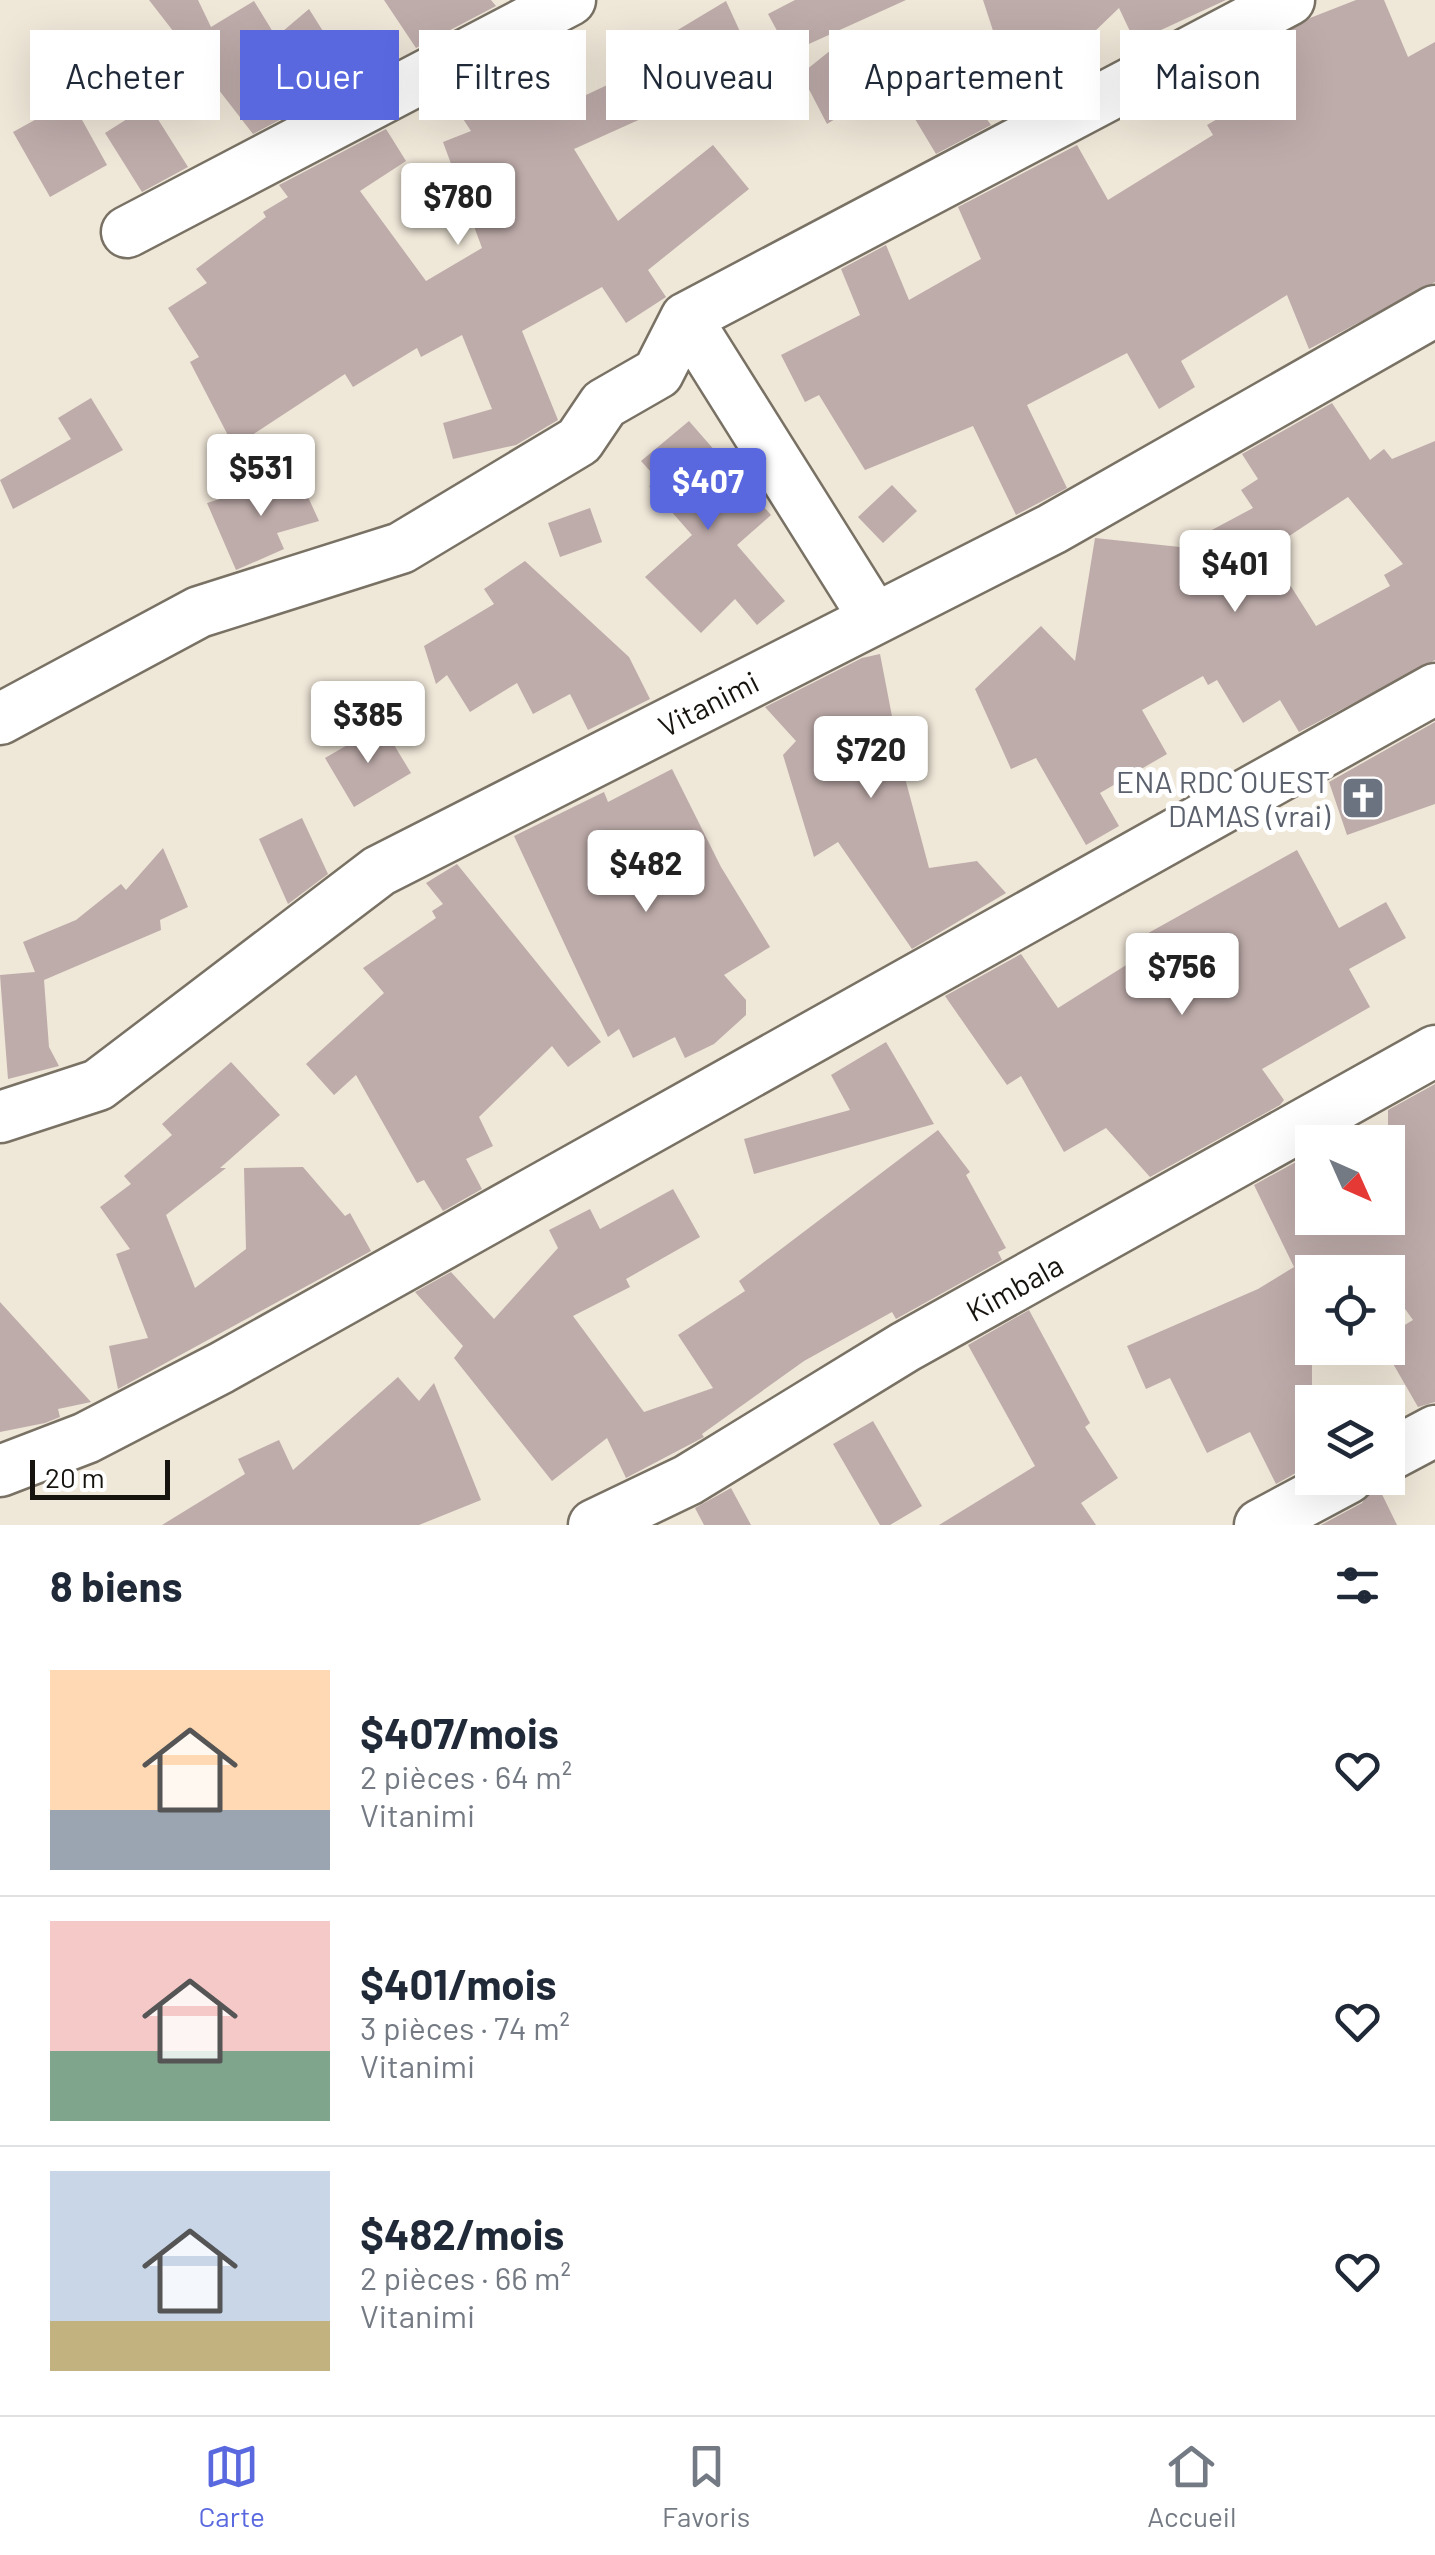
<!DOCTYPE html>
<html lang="fr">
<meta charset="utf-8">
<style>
body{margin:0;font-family:Barlow,sans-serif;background:#f6f6f7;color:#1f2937;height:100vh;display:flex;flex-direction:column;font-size:38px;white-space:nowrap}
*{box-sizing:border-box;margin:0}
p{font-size:32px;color:#747a83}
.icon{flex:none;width:55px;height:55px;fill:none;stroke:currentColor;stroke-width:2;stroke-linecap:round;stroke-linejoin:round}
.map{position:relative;height:1525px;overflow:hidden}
.sheet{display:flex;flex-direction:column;background:#fff;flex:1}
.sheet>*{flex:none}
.banner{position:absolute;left:30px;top:30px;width:1375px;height:90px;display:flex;gap:20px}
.needle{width:65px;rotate:135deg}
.tools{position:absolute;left:1295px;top:1125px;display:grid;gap:20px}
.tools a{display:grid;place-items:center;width:110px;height:110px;border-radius:0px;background:#fff;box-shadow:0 10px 40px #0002;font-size:50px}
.scale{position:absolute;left:30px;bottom:25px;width:140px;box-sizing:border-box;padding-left:10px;border:5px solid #17140f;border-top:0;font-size:28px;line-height:35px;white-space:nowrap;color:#17140f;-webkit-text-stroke:8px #fff;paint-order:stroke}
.price{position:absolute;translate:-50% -85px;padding:0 22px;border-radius:10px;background:#fff;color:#222;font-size:32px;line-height:65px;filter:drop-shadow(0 2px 5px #0008)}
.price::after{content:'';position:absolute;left:50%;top:60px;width:30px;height:22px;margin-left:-15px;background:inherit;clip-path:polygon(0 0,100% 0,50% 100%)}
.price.selected{background:#5968df;color:#fff}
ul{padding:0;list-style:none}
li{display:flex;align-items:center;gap:30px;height:250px;padding:0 50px}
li+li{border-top:2px solid #e0e1e3}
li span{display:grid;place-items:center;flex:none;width:280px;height:200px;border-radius:0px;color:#555}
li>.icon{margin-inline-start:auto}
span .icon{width:120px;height:120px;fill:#fffc;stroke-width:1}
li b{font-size:42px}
h2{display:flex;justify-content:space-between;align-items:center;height:120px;padding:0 50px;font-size:42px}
.tag{padding:0 35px;border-radius:0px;background:#fff;box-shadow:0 10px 40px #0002;font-size:35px;line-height:90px}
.tag.selected{background:#5968df;color:#fff}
.menu{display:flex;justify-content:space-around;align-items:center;height:140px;border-top:2px solid #e0e1e3;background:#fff;font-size:28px;color:#747a83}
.menu a{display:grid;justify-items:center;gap:5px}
.menu .selected{color:#5968df}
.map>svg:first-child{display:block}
.building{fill:#beacaa;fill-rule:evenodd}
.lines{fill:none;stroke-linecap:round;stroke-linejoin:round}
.minor-casing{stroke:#787164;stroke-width:55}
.minor{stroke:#fff;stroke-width:50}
.labels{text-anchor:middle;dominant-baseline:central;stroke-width:10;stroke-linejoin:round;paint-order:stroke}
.street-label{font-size:30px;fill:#17140f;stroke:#fff}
.worship-label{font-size:30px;fill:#5b616d;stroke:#fff;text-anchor:end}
</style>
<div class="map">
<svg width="1435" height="1525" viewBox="0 0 1435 1525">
<rect width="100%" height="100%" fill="#efe7d8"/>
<path class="building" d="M 149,0 L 198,0 L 211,27 L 254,1 L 276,37 L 309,9 L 333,47 L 275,97 L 289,115 L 253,134 Z
M 384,0 L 491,0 L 496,6 L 416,48 Z
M 795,0 L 906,0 L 789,53 L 768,14 Z
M 983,0 L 1226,0 L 1135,42 L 1119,8 L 1065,60 L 1036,30 L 998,46 Z
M 1356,0 L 1384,0 L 1408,57 L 1435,42 L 1435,282 L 1309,349 L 1287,295 L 1181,361 L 1195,387 L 1159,409 L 1127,353 L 1027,405 L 1067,488 L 1016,515 L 973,426 L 865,470 L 819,395 L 805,402 L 781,355 L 860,315 L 841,269 L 886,245 L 909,300 L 981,259 L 958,207 L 1077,145 L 1108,200 L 1213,135 L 1207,125 L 1243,104 L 1224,67 L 1310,18 Z
M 726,1 L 748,49 L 713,65 L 723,82 L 574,149 L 618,221 L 713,145 L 749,189 L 648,270 L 666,297 L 626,323 L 602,287 L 522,331 L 558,420 L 516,445 L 453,459 L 443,423 L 492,409 L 462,335 L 421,357 L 417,348 L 353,387 L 345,374 L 234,447 L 190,362 L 199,357 L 168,308 L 207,283 L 196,269 L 266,217 L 263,212 L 288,197 L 279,185 L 386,129 L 406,161 L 360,191 L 426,281 L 482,248 L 443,142 L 471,131 L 448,96 L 547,44 L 586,95 L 654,63 L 646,49 Z
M 856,30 L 889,86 L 827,124 L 801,74 Z
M 941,55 L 991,125 L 936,154 L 894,84 Z
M 71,100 L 107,165 L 50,197 L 13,132 Z
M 149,105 L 188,167 L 142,192 L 105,133 Z
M 91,398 L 123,450 L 13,509 L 0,480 L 71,439 L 58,418 Z
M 1332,403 L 1370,460 L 1384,449 L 1392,459 L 1435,441 L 1435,660 L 1299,732 L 1280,700 L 1243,723 L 1217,680 L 1208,685 L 1203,676 L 1142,710 L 1167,754 L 1100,793 L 1119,826 L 1086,845 L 1036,758 L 1011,769 L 975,689 L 1041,626 L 1075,661 L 1095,538 L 1180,547 L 1253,508 L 1241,490 L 1258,479 L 1242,454 ZM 1348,497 L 1403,564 L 1384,575 L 1390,586 L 1316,626 L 1268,550 Z
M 689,421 L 771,515 L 737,545 L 785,601 L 757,625 L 735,599 L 701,633 L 645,577 L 692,535 L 649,486 L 660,482 L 641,461 Z
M 298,475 L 319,521 L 277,533 L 284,549 L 236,570 L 207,503 Z
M 892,485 L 917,511 L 883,543 L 858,517 Z
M 590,508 L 602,542 L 560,557 L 548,523 Z
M 525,561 L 629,657 L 650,699 L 588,730 L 570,694 L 533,714 L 517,683 L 470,712 L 447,675 L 436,684 L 424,646 L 494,604 L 484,589 Z
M 880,654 L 901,763 L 929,868 L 977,861 L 1006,893 L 912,949 L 838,842 L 814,857 L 783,755 L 796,741 L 765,707 L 862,658 Z
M 1435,722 L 1435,804 L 1347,835 L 1329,782 Z
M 382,725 L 411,773 L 354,807 L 325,758 Z
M 672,769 L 721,867 L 770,947 L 724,975 L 746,1000 L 746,1015 L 714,1044 L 685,1058 L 675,1037 L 633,1058 L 619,1029 L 608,1037 L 514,836 L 604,792 L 608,802 Z
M 302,818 L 328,874 L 288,904 L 259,839 Z
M 163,848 L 188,907 L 160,920 L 161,930 L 44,980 L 49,1047 L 59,1066 L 8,1079 L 0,975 L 35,972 L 23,942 L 76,920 L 121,884 L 126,890 Z
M 1297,850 L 1339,928 L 1386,902 L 1406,938 L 1349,969 L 1370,1007 L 1262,1069 L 1284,1100 L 1280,1105 L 1150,1177 L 1106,1128 L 1064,1152 L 1021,1076 L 1007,1085 L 945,996 L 1021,954 L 1058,1008 L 1150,950 L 1143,936 Z
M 457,864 L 601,1042 L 568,1067 L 552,1046 L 479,1117 L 493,1146 L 466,1159 L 482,1189 L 443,1211 L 424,1180 L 417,1183 L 356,1075 L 334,1095 L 306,1064 L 384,993 L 363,968 L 436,918 L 432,911 L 443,904 L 426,883 Z
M 886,1042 L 934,1124 L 754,1174 L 744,1139 L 850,1110 L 831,1075 Z
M 231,1062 L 280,1115 L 220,1168 L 226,1168 L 166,1215 L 195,1288 L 246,1249 L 244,1168 L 303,1167 L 345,1216 L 350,1213 L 371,1251 L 118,1389 L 109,1346 L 148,1338 L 116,1254 L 130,1249 L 100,1207 L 131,1184 L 124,1176 L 172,1135 L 162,1124 Z
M 1435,1084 L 1435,1402 L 1418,1407 L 1384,1348 L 1388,1348 L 1388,1335 L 1413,1320 L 1388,1285 L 1388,1272 L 1312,1272 L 1312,1464 L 1276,1484 L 1250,1432 L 1207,1453 L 1170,1378 L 1146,1389 L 1127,1346 L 1258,1289 L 1294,1267 L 1254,1185 L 1305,1157 L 1312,1173 L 1312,1218 L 1388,1218 L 1388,1110 Z
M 938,1130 L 970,1172 L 966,1175 L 1006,1248 L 998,1252 L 1002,1260 L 896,1319 L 892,1312 L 804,1361 L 702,1434 L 704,1437 L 626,1478 L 607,1438 L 552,1481 L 454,1358 L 463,1346 L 415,1292 L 451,1272 L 494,1319 L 558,1248 L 549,1230 L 590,1209 L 600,1229 L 673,1189 L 700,1237 L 626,1279 L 630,1287 L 573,1316 L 644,1412 L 713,1388 L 678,1335 L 745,1291 L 739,1281 Z
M 0,1302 L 91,1402 L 58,1409 L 60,1417 L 45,1423 L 0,1432 Z
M 1029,1310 L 1090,1423 L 1085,1427 L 1118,1478 L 1081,1503 L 1096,1525 L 939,1525 L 1035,1466 L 968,1345 Z
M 398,1377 L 419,1401 L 434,1383 L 481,1500 L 419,1525 L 162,1525 L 245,1474 L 238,1459 L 279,1440 L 293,1470 Z
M 873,1421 L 922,1506 L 890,1525 L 880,1525 L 833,1444 Z
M 1376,1482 L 1397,1525 L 1321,1525 L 1362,1503 Z
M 731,1488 L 751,1525 L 704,1525 L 695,1508 Z"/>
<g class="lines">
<defs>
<path id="minor" d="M 127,232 L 570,0
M 686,318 L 875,619
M 0,719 L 199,612 L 401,548 L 579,441 L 604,404 L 658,373 L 686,318 L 1289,0
M 0,1117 L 98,1085 L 379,871 L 1052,529 L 1435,311
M 1388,1456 L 1435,1431
M 0,1471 L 86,1438 L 221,1368 L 1435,689
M 594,1525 L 688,1480 L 905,1347 L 1435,1051
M 1260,1525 L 1348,1478"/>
</defs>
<use href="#minor" class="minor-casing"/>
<use href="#minor" class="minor"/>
</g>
<defs>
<symbol id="church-square" viewBox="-11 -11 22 22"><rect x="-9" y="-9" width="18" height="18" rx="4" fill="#6b7280" stroke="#fff"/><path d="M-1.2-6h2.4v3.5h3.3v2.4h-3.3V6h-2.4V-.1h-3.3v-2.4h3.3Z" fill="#fff"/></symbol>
</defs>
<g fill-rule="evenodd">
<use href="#church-square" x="1338" y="773" width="50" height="50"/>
</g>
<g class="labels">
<g class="street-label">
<text transform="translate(708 703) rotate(-27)">Vitanimi</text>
<text transform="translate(1014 1287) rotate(-29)">Kimbala</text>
</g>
<g class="worship-label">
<text x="1330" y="781">ENA RDC OUEST<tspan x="1330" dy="34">DAMAS (vrai)</tspan></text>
</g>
</g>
</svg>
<div class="tools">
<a><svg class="needle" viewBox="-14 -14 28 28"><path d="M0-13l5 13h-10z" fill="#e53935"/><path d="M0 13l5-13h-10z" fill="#747a83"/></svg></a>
<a><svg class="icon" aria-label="locate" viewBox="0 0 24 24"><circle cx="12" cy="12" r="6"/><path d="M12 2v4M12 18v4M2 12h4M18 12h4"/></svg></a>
<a><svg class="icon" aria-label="layers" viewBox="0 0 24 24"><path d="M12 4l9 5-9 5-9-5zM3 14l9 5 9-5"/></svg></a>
</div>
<div class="scale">20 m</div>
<b class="price" style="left:458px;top:248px">$780</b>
<b class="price" style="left:261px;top:519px">$531</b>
<b class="price selected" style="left:708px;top:533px">$407</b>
<b class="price" style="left:1235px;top:615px">$401</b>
<b class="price" style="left:368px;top:766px">$385</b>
<b class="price" style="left:871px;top:801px">$720</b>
<b class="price" style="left:646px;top:915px">$482</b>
<b class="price" style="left:1182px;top:1018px">$756</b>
<div class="banner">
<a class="tag">Acheter</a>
<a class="tag selected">Louer</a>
<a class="tag">Filtres</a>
<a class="tag">Nouveau</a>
<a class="tag">Appartement</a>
<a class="tag">Maison</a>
</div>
</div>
<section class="sheet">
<h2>8 biens<svg class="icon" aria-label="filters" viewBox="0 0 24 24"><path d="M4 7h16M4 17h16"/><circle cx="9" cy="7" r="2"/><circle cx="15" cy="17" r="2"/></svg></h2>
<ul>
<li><span style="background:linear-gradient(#ffd9b3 70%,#9aa5b1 0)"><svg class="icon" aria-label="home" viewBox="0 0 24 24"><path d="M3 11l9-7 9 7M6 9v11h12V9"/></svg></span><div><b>$407/mois</b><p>2 pièces · 64 m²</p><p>Vitanimi</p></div><svg class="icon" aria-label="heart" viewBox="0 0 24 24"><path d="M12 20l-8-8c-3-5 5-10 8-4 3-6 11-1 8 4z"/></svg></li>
<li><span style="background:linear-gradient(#f6c9c9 65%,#7fa58c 0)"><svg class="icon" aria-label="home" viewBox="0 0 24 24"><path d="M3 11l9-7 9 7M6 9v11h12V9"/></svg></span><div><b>$401/mois</b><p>3 pièces · 74 m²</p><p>Vitanimi</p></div><svg class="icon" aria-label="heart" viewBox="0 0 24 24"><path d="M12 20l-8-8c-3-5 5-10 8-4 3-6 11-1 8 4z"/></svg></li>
<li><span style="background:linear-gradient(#c9d6e8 75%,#c2b280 0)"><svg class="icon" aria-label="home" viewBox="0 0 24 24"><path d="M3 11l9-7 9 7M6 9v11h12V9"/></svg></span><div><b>$482/mois</b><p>2 pièces · 66 m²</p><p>Vitanimi</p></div><svg class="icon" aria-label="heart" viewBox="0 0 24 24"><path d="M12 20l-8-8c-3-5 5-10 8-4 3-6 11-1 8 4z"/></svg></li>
</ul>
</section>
<nav class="menu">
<a class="selected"><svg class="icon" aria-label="map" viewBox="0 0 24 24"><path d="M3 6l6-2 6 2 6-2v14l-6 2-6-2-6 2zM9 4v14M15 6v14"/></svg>Carte</a>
<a><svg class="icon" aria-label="saved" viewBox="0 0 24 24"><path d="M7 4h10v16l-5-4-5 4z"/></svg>Favoris</a>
<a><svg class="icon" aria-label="home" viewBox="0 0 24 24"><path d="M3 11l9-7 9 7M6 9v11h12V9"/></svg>Accueil</a>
</nav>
